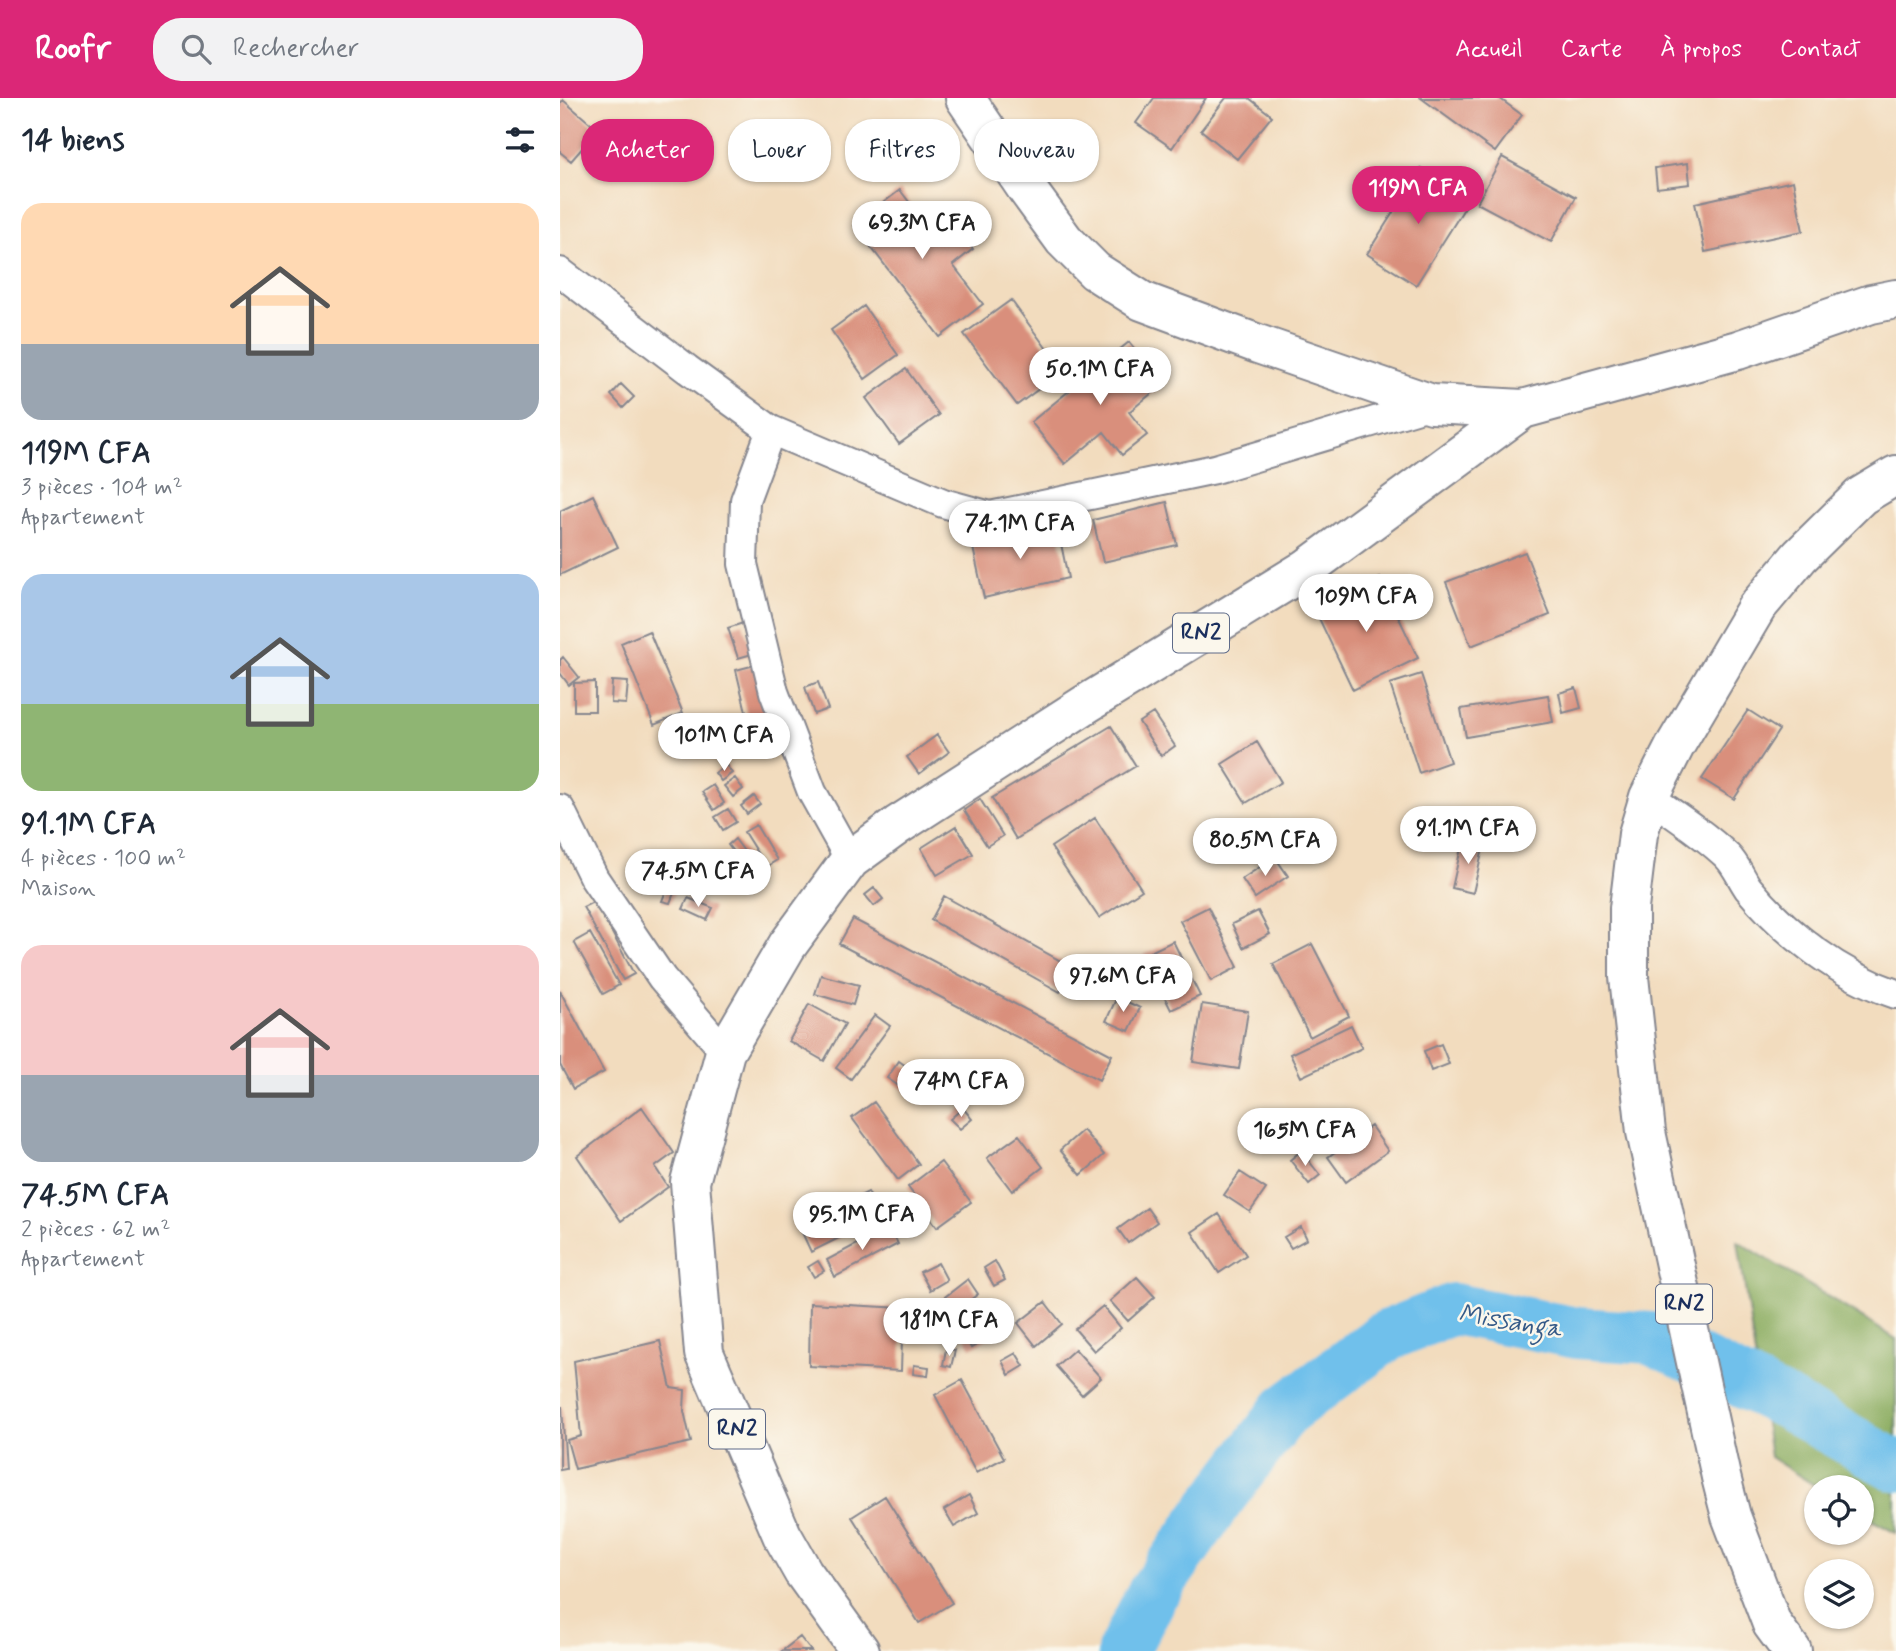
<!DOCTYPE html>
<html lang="fr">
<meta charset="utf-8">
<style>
body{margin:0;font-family:Mynerve,sans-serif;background:#f2f2f3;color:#1f2937;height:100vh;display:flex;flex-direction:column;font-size:26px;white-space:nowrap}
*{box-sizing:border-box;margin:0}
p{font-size:23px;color:#747a83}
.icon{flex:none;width:38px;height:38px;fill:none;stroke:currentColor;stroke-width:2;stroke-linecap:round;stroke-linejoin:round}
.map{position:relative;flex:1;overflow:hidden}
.drawer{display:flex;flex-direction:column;background:#fff;width:560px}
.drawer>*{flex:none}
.guide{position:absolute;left:21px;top:21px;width:665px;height:63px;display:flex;gap:14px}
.buttons{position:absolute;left:1244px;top:1377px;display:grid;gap:14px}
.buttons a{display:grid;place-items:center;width:70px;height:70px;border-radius:50%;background:#fff;box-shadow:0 2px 5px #0004;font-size:35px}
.price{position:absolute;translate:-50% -60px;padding:0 16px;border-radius:24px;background:#fff;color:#222;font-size:23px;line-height:46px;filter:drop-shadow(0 2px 4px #0008)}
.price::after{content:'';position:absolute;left:50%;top:42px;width:21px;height:16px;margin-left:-10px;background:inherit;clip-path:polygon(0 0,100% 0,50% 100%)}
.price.active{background:#db2777;color:#fff}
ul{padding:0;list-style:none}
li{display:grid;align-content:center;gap:14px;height:371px;padding:0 21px}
li span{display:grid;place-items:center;height:217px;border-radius:21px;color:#555}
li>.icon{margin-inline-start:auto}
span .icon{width:126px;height:126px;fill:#fffc;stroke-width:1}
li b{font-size:30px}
h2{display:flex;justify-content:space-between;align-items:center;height:84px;padding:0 21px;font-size:30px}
.pill{padding:0 24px;border-radius:28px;background:#fff;box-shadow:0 2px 5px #0004;font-size:24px;line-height:63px}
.pill.active{background:#db2777;color:#fff}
header{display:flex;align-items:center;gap:42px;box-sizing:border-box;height:98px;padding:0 35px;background:#db2777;color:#fff}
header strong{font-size:33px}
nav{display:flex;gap:38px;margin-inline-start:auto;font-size:24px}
.search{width:490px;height:63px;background:#f2f2f3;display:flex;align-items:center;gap:18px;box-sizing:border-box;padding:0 24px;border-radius:28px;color:#747a83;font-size:26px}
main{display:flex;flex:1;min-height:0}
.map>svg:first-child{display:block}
.forest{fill:#8cad62;stroke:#546e60;stroke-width:2}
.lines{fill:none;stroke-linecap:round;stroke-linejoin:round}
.river{stroke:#70c0eb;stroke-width:52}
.building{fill:#d98f7b}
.street-casing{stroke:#86868e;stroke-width:32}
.secondary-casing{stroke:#86868e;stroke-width:42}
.highway-casing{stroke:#86868e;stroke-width:42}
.street{stroke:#fff;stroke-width:28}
.secondary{stroke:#fff;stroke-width:38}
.highway{stroke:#fff;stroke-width:38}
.labels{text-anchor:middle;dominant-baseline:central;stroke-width:5;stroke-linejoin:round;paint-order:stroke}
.shield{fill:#fbf7ec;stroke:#5e6b89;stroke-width:2}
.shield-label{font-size:23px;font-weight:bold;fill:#1b2f5e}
.water-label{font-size:26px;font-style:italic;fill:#355a88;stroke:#fbf7ec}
</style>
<header>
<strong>Roofr</strong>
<div class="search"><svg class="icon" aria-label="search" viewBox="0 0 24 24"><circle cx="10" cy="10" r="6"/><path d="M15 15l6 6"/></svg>Rechercher</div>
<nav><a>Accueil</a><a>Carte</a><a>À propos</a><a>Contact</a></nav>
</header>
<main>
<section class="drawer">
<h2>14 biens<svg class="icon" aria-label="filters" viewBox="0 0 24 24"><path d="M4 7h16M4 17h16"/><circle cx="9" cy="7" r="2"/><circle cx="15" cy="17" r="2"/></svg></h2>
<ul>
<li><span style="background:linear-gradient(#ffd9b3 65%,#9aa5b1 0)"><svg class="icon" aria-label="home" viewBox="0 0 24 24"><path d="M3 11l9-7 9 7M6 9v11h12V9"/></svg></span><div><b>119M CFA</b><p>3 pièces · 104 m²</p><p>Appartement</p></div></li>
<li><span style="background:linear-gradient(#a9c7e8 60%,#8fb573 0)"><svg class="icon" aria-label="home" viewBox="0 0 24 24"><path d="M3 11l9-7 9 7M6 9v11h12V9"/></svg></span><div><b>91.1M CFA</b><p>4 pièces · 100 m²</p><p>Maison</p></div></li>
<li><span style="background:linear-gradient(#f6c9c9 60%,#9aa5b1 0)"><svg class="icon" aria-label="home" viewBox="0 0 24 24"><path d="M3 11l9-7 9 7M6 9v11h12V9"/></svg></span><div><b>74.5M CFA</b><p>2 pièces · 62 m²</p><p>Appartement</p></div></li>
</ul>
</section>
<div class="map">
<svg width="1336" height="1553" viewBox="0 0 1336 1553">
<rect width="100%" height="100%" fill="#fbf7ec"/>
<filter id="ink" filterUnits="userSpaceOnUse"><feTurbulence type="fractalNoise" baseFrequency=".0143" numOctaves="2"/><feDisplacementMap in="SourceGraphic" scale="14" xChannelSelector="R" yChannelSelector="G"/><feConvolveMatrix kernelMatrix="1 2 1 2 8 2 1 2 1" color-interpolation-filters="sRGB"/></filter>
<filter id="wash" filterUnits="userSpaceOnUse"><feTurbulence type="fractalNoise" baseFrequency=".00686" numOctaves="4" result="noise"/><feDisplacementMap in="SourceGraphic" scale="28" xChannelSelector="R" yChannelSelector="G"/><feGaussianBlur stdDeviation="1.57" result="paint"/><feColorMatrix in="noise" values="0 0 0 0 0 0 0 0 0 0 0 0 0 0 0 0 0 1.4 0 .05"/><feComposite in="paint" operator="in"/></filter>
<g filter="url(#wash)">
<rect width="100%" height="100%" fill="#f2dcbe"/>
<path class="forest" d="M 1178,1143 L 1336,1241 L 1336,1435 L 1302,1417 L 1302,1390 L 1257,1389 L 1210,1359 Z"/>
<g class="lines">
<path class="river" d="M 563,1553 L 592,1496 L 652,1410 L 726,1312 L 826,1238 L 893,1211 L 1017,1235 L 1091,1240 L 1225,1305 L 1336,1368"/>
</g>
<g id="blocks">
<path class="building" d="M 594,0 L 646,0 L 612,50 L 576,25 Z
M 666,0 L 689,0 L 712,18 L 677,61 L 641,32 Z
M 861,0 L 939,0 L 962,17 L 935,54 Z
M 3,2 L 38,32 L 11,63 L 0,54 L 0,6 Z
M 942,59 L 1016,99 L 991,144 L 917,105 Z
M 1128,65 L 1130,86 L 1097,90 L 1095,70 Z
M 861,70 L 910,101 L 856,187 L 807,156 Z
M 1233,83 L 1243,133 L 1145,154 L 1135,105 Z
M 340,92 L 372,134 L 390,121 L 413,151 L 393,167 L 423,206 L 380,239 L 294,127 Z
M 451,202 L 503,273 L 457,307 L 404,236 Z
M 304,208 L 338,257 L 305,281 L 271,232 Z
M 569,244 L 603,286 L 569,314 L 587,337 L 562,357 L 544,334 L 505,366 L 471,324 Z
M 346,271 L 379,317 L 339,346 L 306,300 Z
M 61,286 L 74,299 L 63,310 L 51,297 Z
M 33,397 L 58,449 L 0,477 L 0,413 Z
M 607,404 L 617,447 L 543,464 L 533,422 Z
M 497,426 L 508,480 L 424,500 L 412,445 Z
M 965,454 L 990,517 L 911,548 L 886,484 Z
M 820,480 L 858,560 L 793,592 L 755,512 Z
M 183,525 L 192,556 L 178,560 L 168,530 Z
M 89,533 L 123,615 L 94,627 L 61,545 Z
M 3,559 L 19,579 L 9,587 L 0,575 L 0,562 Z
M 195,567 L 207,617 L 188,622 L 176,572 Z
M 861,576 L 890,664 L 859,675 L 830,586 Z
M 52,583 L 68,584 L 66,606 L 51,605 Z
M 35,584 L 35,613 L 14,613 L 14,585 Z
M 258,584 L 268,611 L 254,616 L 245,589 Z
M 1016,590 L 1021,610 L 1003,615 L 999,595 Z
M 988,597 L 993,624 L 906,639 L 901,611 Z
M 1188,612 L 1219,632 L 1174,701 L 1142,681 Z
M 593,615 L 615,648 L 601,658 L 579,624 Z
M 551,628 L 576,668 L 456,741 L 432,700 Z
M 377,637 L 389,654 L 359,676 L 347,659 Z
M 697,644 L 721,684 L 686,705 L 662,666 Z
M 166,667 L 172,675 L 161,683 L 155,675 Z
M 175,680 L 183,691 L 173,699 L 164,688 Z
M 153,687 L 164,705 L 154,712 L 142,694 Z
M 194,698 L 200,706 L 187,716 L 181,708 Z
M 420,701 L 443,738 L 427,748 L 404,712 Z
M 168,711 L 176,724 L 163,732 L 155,719 Z
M 535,720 L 582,792 L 539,820 L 491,749 Z
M 196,727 L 217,762 L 206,769 L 184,734 Z
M 396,728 L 413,756 L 377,777 L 361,750 Z
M 175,741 L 198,772 L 191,777 L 168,747 Z
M 903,741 L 924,746 L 913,795 L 892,790 Z
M 715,759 L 728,778 L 695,800 L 682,781 Z
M 78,774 L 91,780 L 88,788 L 74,783 Z
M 314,790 L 323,801 L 314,808 L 305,797 Z
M 106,793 L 114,795 L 110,805 L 102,803 Z
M 384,798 L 513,870 L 500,894 L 371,822 Z
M 128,800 L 153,810 L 147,822 L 123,811 Z
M 35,803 L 74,876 L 63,882 L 23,809 Z
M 648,809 L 678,869 L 651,883 L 620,823 Z
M 698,813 L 710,836 L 683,850 L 672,826 Z
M 293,821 L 552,957 L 539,982 L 279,846 Z
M 30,835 L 59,887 L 43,896 L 14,844 Z
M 613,843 L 640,898 L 611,912 L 584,857 Z
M 752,846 L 789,918 L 750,939 L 713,866 Z
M 261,877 L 299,887 L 293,907 L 255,896 Z
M 0,893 L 44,974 L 13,991 L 0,967 Z
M 557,899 L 580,910 L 569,933 L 546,923 Z
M 249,906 L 285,926 L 264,963 L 229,943 Z
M 642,906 L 688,913 L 679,971 L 633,964 Z
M 315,917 L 330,928 L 291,981 L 276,970 Z
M 791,927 L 802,950 L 741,979 L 730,956 Z
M 881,946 L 889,966 L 871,973 L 864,953 Z
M 339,963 L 371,986 L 359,1002 L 327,980 Z
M 380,969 L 390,975 L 383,984 L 374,977 Z
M 314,1004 L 359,1066 L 338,1082 L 292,1020 Z
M 82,1009 L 114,1055 L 95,1069 L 108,1089 L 61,1123 L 17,1058 Z
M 403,1010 L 412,1021 L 400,1031 L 390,1021 Z
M 811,1028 L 828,1053 L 786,1084 L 768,1059 Z
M 523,1032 L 544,1057 L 521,1077 L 500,1052 Z
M 459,1037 L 483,1069 L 452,1093 L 427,1060 Z
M 741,1053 L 760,1077 L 749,1086 L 730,1062 Z
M 381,1064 L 411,1104 L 377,1129 L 348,1089 Z
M 680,1074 L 706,1091 L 690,1114 L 664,1097 Z
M 308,1094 L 321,1119 L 251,1154 L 239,1128 Z
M 587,1110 L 597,1124 L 568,1145 L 558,1131 Z
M 659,1116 L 686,1157 L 659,1175 L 632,1134 Z
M 329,1129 L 338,1146 L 275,1179 L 267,1162 Z
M 741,1129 L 747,1141 L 731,1150 L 724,1139 Z
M 258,1163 L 264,1173 L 254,1179 L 248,1169 Z
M 435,1163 L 445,1182 L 434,1188 L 424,1170 Z
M 378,1165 L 387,1182 L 370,1192 L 360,1174 Z
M 577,1179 L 595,1199 L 568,1223 L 550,1203 Z
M 408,1181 L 418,1196 L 392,1216 L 381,1202 Z
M 485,1204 L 502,1226 L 476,1248 L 458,1225 Z
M 250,1205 L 343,1210 L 341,1273 L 249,1268 Z
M 543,1208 L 561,1230 L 534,1253 L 515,1231 Z
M 437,1218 L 444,1231 L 411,1250 L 404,1237 Z
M 100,1243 L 111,1290 L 125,1292 L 124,1313 L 131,1344 L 15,1371 L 7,1342 L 21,1338 L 14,1263 Z
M 386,1251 L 395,1252 L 391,1269 L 383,1267 Z
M 515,1251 L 541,1280 L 522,1297 L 496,1268 Z
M 456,1255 L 464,1268 L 449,1277 L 442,1263 Z
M 354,1267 L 369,1269 L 368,1278 L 353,1276 Z
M 402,1282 L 444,1360 L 416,1375 L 375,1297 Z
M 0,1309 L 2,1309 L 6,1371 L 0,1372 Z
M 409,1397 L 418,1415 L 394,1429 L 384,1412 Z
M 325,1398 L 392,1505 L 359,1525 L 292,1419 Z
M 240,1539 L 251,1553 L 222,1553 Z"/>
</g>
</g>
<g filter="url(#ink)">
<use href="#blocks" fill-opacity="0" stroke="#86868e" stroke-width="2"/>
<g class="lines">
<defs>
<path id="street" d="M 0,174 L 127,271 L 211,332 L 383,405 L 430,418 L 655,371 L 872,306
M 211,332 L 185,402 L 183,466 L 214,594 L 252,694 L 290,762
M 1089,699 C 1116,718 1144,736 1167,758 C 1176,767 1181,780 1188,790 C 1226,836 1279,877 1336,896
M 0,711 L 34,780 L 102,880 L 165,954"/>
<path id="secondary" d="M 405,0 L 466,90 L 504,142 L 535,173 L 582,203 L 698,246 L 872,306 L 963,311"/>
<path id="highway" d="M 300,1553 L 243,1474 L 222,1437 L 144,1255 L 130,1084 L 165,954 L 227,848 L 290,762 L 338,727 L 526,606 L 746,471 L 963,311 L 1178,252 L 1311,206 L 1336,201
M 1232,1553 L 1212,1526 L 1171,1418 L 1161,1379 L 1086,1034 L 1069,879 L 1069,810 L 1078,736 L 1089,699 L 1116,646 L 1197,509 L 1240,458 L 1301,398 L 1336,377"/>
</defs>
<use href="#street" class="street-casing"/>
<use href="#secondary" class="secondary-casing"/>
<use href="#highway" class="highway-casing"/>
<use href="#street" class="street"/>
<use href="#secondary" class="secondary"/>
<use href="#highway" class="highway"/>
</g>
</g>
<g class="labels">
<g class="shield">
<rect x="613" y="515.5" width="56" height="39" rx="5"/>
<rect x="1096" y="1186.5" width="56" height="39" rx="5"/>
<rect x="149" y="1311.5" width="56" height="39" rx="5"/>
</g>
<g class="shield-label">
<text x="641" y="535">RN2</text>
<text x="1124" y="1206">RN2</text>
<text x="177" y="1331">RN2</text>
</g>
<g class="water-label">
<text transform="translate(950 1224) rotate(9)">Missanga</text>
</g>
</g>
</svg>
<div class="buttons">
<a><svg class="icon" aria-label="locate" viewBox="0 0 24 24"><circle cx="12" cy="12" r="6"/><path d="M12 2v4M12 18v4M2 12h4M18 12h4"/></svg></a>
<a><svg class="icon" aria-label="layers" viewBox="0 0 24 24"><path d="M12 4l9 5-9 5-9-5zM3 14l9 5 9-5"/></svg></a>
</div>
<b class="price active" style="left:858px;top:128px">119M CFA</b>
<b class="price" style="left:362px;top:163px">69.3M CFA</b>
<b class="price" style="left:540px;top:309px">50.1M CFA</b>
<b class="price" style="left:460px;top:463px">74.1M CFA</b>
<b class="price" style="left:806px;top:536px">109M CFA</b>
<b class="price" style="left:164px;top:675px">101M CFA</b>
<b class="price" style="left:908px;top:768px">91.1M CFA</b>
<b class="price" style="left:705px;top:780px">80.5M CFA</b>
<b class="price" style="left:138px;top:811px">74.5M CFA</b>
<b class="price" style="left:563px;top:916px">97.6M CFA</b>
<b class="price" style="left:401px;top:1021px">74M CFA</b>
<b class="price" style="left:745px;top:1070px">165M CFA</b>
<b class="price" style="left:302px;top:1154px">95.1M CFA</b>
<b class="price" style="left:389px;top:1260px">181M CFA</b>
<div class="guide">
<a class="pill active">Acheter</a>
<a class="pill">Louer</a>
<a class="pill">Filtres</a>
<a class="pill">Nouveau</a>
</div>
</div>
</main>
